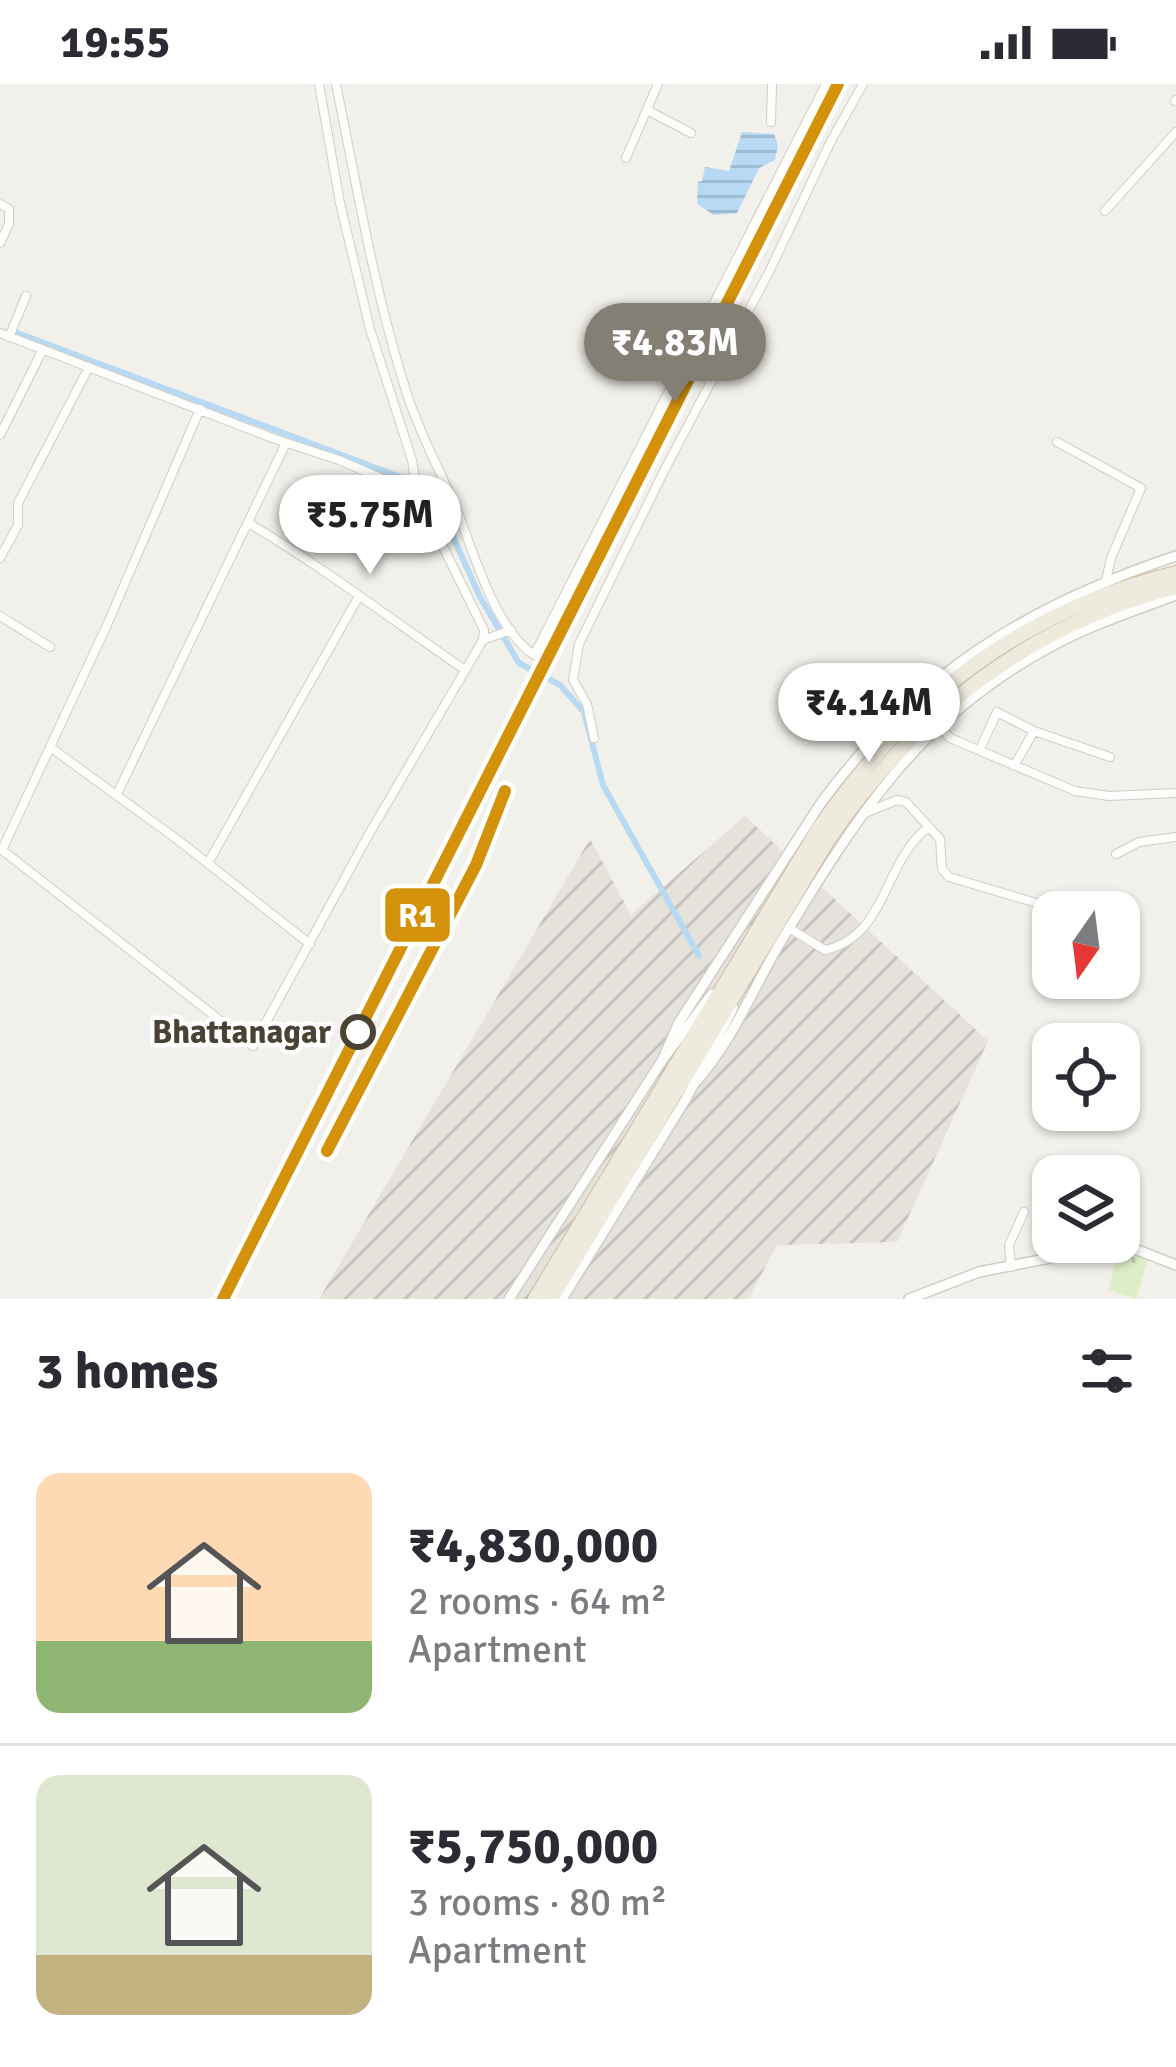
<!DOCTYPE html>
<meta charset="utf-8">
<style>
body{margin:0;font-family:Signika,sans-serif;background:#f7f7f7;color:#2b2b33;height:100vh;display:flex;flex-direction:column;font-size:45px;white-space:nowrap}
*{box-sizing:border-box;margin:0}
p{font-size:39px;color:#7c7c81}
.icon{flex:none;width:66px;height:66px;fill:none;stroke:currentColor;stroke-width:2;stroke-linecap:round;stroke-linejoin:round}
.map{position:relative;height:1215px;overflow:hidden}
.side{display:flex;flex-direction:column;background:#fff;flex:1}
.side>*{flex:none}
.needle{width:78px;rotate:194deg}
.controls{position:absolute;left:1032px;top:807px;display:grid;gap:24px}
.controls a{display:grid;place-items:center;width:108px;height:108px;border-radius:24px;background:#fff;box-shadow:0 3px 9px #0004;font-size:60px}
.price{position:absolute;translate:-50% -102px;padding:0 27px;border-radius:42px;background:#fff;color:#222;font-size:39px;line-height:78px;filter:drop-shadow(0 3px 6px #0008)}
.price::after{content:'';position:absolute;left:50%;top:72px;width:36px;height:27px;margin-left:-18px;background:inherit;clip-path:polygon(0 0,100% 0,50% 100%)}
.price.current{background:#847f74;color:#fff}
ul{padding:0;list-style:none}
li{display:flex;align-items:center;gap:36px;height:300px;padding:0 36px}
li+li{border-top:3px solid #e1e1e2}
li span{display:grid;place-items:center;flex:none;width:336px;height:240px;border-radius:24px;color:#555}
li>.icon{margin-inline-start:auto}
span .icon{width:144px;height:144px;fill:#fffc;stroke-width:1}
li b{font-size:51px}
h2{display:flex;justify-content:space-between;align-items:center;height:144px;padding:0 36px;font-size:51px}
.status{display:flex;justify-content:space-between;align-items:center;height:84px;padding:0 60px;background:#fff;direction:ltr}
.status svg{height:33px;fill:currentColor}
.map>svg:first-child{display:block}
.industrial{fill:url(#industrial-furrows)}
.park{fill:url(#park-crowns)}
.water{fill:url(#water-rules)}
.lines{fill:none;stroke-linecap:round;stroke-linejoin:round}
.canal{stroke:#b7d9f3;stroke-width:6}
.minor-casing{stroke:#d0cdc7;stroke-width:10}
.tertiary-casing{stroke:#d0cdc7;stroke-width:12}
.trunk-casing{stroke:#ccbea3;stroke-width:16}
.minor{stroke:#fdfdfc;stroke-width:8}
.tertiary{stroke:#fdfdfc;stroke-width:9}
.trunk{stroke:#efeade;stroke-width:14}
.rail-1-casing{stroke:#fff;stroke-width:21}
.rail-1{stroke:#d4920b;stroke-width:12}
.stop-dot{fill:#fff;stroke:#494235;stroke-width:6}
.labels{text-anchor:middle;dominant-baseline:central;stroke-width:9;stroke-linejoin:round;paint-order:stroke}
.stop-label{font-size:33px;font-weight:bold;fill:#494235;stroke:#fff;text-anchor:end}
.line-badge{stroke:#fff;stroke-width:4.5}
.badge-label{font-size:33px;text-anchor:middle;font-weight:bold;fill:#fff}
</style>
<div class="status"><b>19:55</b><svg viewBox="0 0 49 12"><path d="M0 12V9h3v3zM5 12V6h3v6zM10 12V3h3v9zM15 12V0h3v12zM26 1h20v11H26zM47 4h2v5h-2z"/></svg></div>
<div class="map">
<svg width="1176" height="1215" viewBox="0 0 1176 1215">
<defs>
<pattern id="industrial-furrows" width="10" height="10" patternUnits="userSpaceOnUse" patternTransform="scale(3)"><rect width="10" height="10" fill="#e5e1db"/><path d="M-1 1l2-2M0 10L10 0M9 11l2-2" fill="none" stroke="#c6c2bd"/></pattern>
<pattern id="park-crowns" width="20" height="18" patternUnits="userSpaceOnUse" patternTransform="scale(3)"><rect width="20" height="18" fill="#deeec8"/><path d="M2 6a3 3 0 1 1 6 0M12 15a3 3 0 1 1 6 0" fill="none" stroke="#c0cdac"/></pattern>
<pattern id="water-rules" width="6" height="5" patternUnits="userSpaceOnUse" patternTransform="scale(3)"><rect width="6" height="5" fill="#b7d9f3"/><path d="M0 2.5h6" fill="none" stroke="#9fbbd1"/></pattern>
</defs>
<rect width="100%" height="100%" fill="#f2f0ea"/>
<path class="industrial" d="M 745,732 L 988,957 L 897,1158 L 777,1161 L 748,1215 L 319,1215 L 590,755 L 631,831 Z"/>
<path class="park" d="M 1118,1161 L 1149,1172 L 1136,1215 L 1109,1206 Z"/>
<path class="water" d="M 742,48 L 774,50 L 778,61 L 775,76 L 759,84 L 737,129 L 714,131 L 697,120 L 698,98 L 702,97 L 705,83 L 729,87 Z"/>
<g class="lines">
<path class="canal" d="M 15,248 L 408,396 L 430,401 L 480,513 L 519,579 L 560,601 L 584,628 L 603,701 L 699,872"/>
<defs>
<path id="minor" d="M 319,0 L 340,119 L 370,245 L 412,376 L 417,410 L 484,546 L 483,556
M 336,0 C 357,103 374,206 406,307 C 420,352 443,391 460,434 C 476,476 496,545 534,571 L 826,0
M 1175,17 L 1176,16
M 647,26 L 691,49
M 771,38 L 772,0
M 626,74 L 658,0
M 0,120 L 9,125 L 9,140 L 0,159
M 1105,127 L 1176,48
M 0,249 L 275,355 L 339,376 L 417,410
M 9,253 L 26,212
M 200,325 L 107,541 L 2,766 L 253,962 L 369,750 L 483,556 L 511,546
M 0,351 L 42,267
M 1057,358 L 1141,404 L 1111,474 L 1106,497
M 250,440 C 325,484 393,537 465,586
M 0,474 L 18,441 L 18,419 L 89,283
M 0,532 L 50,563
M 939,642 L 950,654 L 1075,707 L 1109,712 L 1176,709
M 594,654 L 587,620 L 573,596 L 579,560 L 664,387 L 770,186 L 830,59 L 863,0
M 50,663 L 178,756 L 310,860
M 980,665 L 997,628 L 1034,647 L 1110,673
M 1014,682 L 1034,647
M 117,710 L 286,359
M 865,729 L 897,716 L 906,718 L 940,755 L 942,785 L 949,793 L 1050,823
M 1116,770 L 1139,758 L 1176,753
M 208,779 L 359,512
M 789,844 L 825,866 C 887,852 882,781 927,744
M 1071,1170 L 1073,1158
M 1011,1183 L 1009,1161 L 1024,1128"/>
<path id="tertiary" d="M 663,975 L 678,940 L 821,719 C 915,591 1026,522 1176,472
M 693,1001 C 733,958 753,903 783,854 C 858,731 918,634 1050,563 C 1090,541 1133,527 1176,511
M 1117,1158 L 1176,1181
M 509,1215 L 663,975 L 712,910
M 562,1215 L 686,1015 L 733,924
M 909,1215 L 979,1188 L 1096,1165 L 1104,1158"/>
<path id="trunk" d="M 535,1215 L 816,749 C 906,616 1018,528 1176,489
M 551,1215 L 828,756 C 912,632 1029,540 1176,503"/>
</defs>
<use href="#minor" class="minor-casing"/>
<use href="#tertiary" class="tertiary-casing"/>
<use href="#trunk" class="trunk-casing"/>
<use href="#minor" class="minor"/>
<use href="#tertiary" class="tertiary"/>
<use href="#trunk" class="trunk"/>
<defs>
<path id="rail-1" d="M 327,1067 L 476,781 L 505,707
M 223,1215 L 838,0"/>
</defs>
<use href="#rail-1" class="rail-1-casing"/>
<use href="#rail-1" class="rail-1"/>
</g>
<circle class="stop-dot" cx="358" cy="948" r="15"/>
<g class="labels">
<g class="stop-label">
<text x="331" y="948">Bhattanagar</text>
</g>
</g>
<rect class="line-badge" x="383" y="802" width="69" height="58" rx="12" fill="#d4920b"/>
<g class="badge-label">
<text x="417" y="843">R1</text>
</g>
</svg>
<div class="controls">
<a><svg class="needle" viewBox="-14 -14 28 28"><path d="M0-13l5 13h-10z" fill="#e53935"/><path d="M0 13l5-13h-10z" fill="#7c7c81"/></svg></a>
<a><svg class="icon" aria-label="locate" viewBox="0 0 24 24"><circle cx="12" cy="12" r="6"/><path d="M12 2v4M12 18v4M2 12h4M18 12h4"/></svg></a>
<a><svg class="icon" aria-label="layers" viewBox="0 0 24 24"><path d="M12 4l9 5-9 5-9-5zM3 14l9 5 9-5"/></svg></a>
</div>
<b class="price current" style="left:675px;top:321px">₹4.83M</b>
<b class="price" style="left:370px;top:493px">₹5.75M</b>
<b class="price" style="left:869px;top:681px">₹4.14M</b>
</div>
<section class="side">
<h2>3 homes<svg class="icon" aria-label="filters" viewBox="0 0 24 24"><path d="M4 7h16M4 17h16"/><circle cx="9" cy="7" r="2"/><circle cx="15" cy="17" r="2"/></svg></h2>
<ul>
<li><span style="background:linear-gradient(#ffd9b3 70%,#8fb573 0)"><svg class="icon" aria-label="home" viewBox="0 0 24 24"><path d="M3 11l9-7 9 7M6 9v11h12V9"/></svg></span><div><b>₹4,830,000</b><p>2 rooms · 64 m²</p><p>Apartment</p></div></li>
<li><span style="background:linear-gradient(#dfe7d0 75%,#c2b280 0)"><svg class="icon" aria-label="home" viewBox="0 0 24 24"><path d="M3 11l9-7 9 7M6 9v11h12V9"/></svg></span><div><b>₹5,750,000</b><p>3 rooms · 80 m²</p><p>Apartment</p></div></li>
</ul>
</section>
